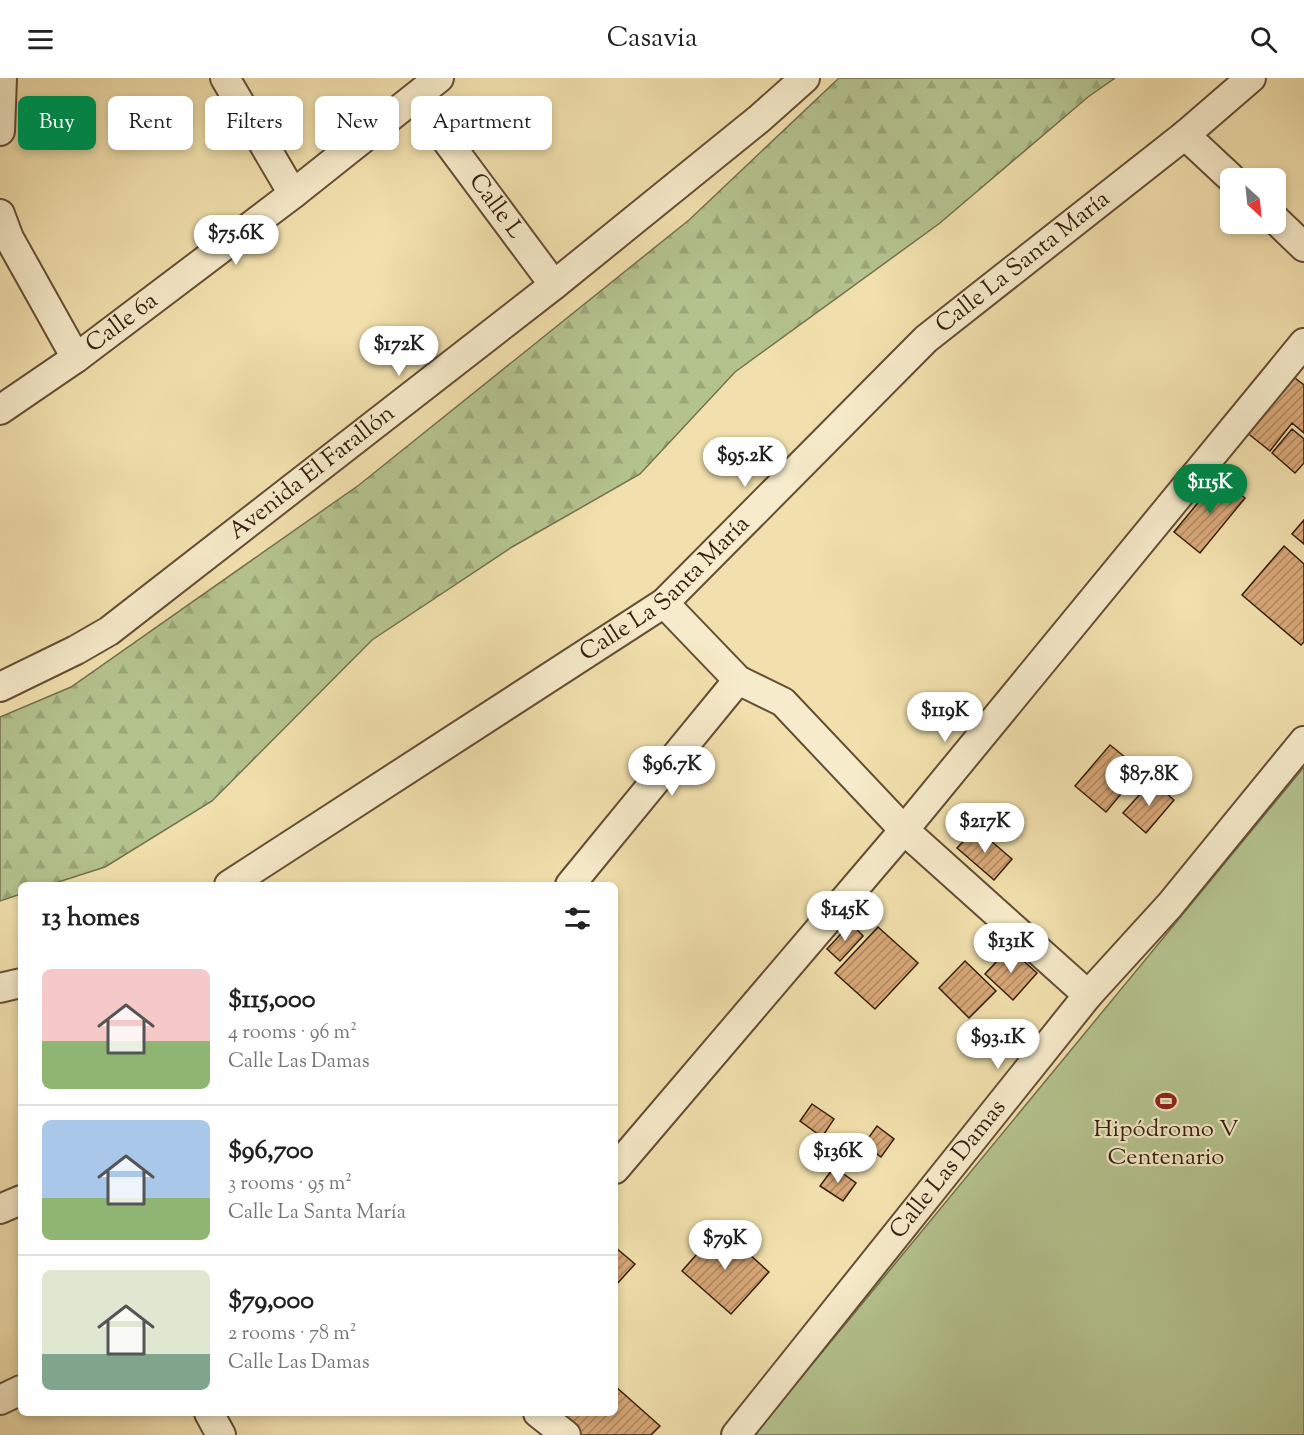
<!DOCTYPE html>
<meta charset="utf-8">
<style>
body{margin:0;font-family:"Sorts Mill Goudy",serif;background:#f6f6f6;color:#222;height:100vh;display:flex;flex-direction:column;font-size:22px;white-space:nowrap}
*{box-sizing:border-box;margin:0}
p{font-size:20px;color:#767676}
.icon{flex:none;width:33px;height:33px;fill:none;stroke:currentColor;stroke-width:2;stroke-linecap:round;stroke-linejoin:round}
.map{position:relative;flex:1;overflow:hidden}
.details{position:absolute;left:18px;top:804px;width:600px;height:534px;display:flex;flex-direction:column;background:#fff;border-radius:9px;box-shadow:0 3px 9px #0003}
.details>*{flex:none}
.banner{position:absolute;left:18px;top:18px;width:600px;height:54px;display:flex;gap:12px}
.needle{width:39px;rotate:153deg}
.controls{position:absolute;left:1220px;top:90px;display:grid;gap:12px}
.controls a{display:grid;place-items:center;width:66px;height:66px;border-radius:9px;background:#fff;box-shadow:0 3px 9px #0003;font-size:30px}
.price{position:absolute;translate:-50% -51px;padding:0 14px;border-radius:21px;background:#fff;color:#222;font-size:20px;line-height:39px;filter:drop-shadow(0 2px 3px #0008)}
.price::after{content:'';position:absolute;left:50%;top:36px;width:18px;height:14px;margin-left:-9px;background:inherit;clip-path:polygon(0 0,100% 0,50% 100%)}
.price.current{background:#0b8043;color:#fff}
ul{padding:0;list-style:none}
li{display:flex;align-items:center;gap:18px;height:150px;padding:0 24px}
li+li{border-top:2px solid #e0e0e0}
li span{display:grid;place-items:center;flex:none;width:168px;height:120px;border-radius:9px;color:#555}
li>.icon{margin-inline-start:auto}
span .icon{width:72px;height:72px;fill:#fffc;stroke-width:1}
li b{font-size:26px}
h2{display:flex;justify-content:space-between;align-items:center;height:72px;padding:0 24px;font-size:26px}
.tag{padding:0 21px;border-radius:9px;background:#fff;box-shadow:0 3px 9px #0003;font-size:21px;line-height:54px}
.tag.current{background:#0b8043;color:#fff}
header{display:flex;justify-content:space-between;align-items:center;height:78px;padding:0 24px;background:#fff;font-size:27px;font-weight:600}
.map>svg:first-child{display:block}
.grass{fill:#b4c38e;stroke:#75704e;stroke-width:1.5}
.forest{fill:url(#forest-firs);stroke:#75704e;stroke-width:1.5}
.building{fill:url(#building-hatch);stroke:#361e0f;stroke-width:1.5}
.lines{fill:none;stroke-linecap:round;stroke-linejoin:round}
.minor-casing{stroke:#654e36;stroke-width:32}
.minor{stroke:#f6ebca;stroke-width:28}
.labels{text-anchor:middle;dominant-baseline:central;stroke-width:4.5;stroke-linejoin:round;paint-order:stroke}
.street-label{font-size:24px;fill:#361e0f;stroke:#f6ebca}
.poi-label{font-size:24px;fill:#361e0f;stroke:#f6ebca}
</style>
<header><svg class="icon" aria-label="menu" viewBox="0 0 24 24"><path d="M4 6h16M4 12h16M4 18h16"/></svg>Casavia<svg class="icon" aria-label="search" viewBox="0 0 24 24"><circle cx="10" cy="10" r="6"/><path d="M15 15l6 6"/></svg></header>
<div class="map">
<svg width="1304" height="1357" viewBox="0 0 1304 1357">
<defs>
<pattern id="forest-firs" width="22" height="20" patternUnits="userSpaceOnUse" patternTransform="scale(1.5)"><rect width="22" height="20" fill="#b4c38e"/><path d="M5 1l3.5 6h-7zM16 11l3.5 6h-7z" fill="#9ba779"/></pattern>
<pattern id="building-hatch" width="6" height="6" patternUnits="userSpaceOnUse" patternTransform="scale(1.5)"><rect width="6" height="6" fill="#d8a878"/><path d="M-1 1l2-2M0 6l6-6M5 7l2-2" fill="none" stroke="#b08861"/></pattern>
</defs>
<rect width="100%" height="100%" fill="#f1e0ad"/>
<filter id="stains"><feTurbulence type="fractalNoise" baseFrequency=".00333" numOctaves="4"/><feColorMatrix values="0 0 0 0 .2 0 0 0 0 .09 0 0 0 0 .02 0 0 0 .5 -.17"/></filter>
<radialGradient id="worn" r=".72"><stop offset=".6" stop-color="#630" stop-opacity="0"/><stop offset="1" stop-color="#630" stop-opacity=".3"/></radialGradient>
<path class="grass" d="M 1304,689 L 1304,1357 L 754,1357 Z"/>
<path class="forest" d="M 839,0 L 1115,0 L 1088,19 L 940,145 L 735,294 L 640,396 L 512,469 L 372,562 L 212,723 L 105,789 L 49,807 L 21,807 L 21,816 L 0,823 L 0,639 L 71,609 L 359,407 L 689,142 Z"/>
<path class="building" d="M 1291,297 L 1304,307 L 1304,355 L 1292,345 L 1270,373 L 1246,354 Z
M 1292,351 L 1304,361 L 1304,385 L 1295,395 L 1272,375 Z
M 1219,399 L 1245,420 L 1200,475 L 1174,454 Z
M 1304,442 L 1304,466 L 1292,456 Z
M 1284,468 L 1304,486 L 1304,564 L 1301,567 L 1242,517 Z
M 1110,667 L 1141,692 L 1106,734 L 1075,708 Z
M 1152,703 L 1174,722 L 1146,755 L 1123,735 Z
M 976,750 L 1012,781 L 994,802 L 957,770 Z
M 851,845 L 863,858 L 840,883 L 827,871 Z
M 878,849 L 918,885 L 875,931 L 835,895 Z
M 1009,870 L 1037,895 L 1013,922 L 985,896 Z
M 965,883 L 996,913 L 969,940 L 939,910 Z
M 812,1026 L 834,1041 L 822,1059 L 800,1043 Z
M 877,1048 L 894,1061 L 881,1079 L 864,1066 Z
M 834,1089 L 856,1105 L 843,1123 L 820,1108 Z
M 720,1150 L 769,1194 L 731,1236 L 682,1193 Z
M 615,1169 L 635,1186 L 615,1208 Z
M 615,1308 L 660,1348 L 651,1357 L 566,1357 L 548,1335 L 615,1335 Z"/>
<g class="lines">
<defs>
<g id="minor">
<path d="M 225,0 L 293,116"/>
<path id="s1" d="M 415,20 L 554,207"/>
<path d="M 0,53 L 2,0"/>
<path d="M 1185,57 L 1231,100"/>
<path d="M 0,136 L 9,160 L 76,280"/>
<path d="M 1275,141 L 1304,169"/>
<path id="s2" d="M 0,332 L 76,280 L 293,116 L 439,0"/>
<path d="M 664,525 L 738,602 L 783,624 L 904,752 L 1088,917"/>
<path id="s3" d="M 0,609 L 76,572 L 109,553 L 554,207 L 759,41 L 805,0"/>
<path id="s4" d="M 229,807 L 664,525 L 926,261 L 1185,57 L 1251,0"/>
<path d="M 570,807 L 738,602"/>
<path d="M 0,910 L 21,905"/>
<path d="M 615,1091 L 904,752 L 1304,265"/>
<path d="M 0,1131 L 21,1122"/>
<path d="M 0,1322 L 21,1312"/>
<path d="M 209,1335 L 221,1357"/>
<path d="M 538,1335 L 566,1357"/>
<path id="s5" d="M 736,1357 L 1088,917 L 1170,827 L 1304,663"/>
</g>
</defs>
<use href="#minor" class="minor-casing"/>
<use href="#minor" class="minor"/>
</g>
<defs>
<symbol id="stadium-bare" viewBox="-9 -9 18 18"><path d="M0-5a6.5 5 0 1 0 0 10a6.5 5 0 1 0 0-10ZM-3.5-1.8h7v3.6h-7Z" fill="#8f2418" stroke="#f6ebca" stroke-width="2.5" paint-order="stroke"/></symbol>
</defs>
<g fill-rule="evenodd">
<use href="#stadium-bare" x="1151" y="1008" width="30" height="30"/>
</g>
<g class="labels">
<g class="street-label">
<text stroke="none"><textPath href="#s1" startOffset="135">Calle L</textPath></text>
<text stroke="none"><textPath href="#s4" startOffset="1014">Calle La Santa María</textPath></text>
<text stroke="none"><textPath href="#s2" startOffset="150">Calle 6a</textPath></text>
<text stroke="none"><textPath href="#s3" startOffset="380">Avenida El Farallón</textPath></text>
<text stroke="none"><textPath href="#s4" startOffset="528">Calle La Santa María</textPath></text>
<text stroke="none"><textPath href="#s5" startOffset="340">Calle Las Damas</textPath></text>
</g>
<g class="poi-label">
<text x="1166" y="1052">Hipódromo V<tspan x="1166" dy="28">Centenario</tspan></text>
</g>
</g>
<rect width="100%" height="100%" filter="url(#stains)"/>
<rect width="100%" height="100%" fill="url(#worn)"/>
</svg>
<div class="controls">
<a><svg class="needle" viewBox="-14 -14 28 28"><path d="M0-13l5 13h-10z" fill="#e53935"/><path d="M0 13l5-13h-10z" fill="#767676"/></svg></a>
</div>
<b class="price" style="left:236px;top:188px">$75.6K</b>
<b class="price" style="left:399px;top:299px">$172K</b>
<b class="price" style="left:745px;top:410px">$95.2K</b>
<b class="price current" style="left:1210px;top:437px">$115K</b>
<b class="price" style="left:945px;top:665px">$119K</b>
<b class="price" style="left:672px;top:719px">$96.7K</b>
<b class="price" style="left:1149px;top:729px">$87.8K</b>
<b class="price" style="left:985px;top:776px">$217K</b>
<b class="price" style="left:845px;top:864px">$145K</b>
<b class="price" style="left:1011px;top:896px">$131K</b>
<b class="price" style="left:998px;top:992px">$93.1K</b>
<b class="price" style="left:838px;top:1106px">$136K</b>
<b class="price" style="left:725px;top:1193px">$79K</b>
<div class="banner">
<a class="tag current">Buy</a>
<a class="tag">Rent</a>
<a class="tag">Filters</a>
<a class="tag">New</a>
<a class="tag">Apartment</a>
</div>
<section class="details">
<h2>13 homes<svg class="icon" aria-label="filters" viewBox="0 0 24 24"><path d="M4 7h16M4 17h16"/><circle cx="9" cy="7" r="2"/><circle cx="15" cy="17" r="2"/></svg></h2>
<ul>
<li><span style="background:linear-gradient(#f6c9c9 60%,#8fb573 0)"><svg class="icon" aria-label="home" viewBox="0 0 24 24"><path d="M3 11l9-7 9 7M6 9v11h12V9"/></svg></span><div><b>$115,000</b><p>4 rooms · 96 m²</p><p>Calle Las Damas</p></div></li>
<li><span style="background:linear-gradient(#a9c7e8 65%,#8fb573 0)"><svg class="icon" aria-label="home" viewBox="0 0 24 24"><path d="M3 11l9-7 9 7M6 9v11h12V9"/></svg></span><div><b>$96,700</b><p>3 rooms · 95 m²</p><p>Calle La Santa María</p></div></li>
<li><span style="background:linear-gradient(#dfe7d0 70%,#7fa58c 0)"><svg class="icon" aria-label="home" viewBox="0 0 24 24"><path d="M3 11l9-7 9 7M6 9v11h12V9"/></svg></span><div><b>$79,000</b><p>2 rooms · 78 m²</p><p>Calle Las Damas</p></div></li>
</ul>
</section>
</div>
